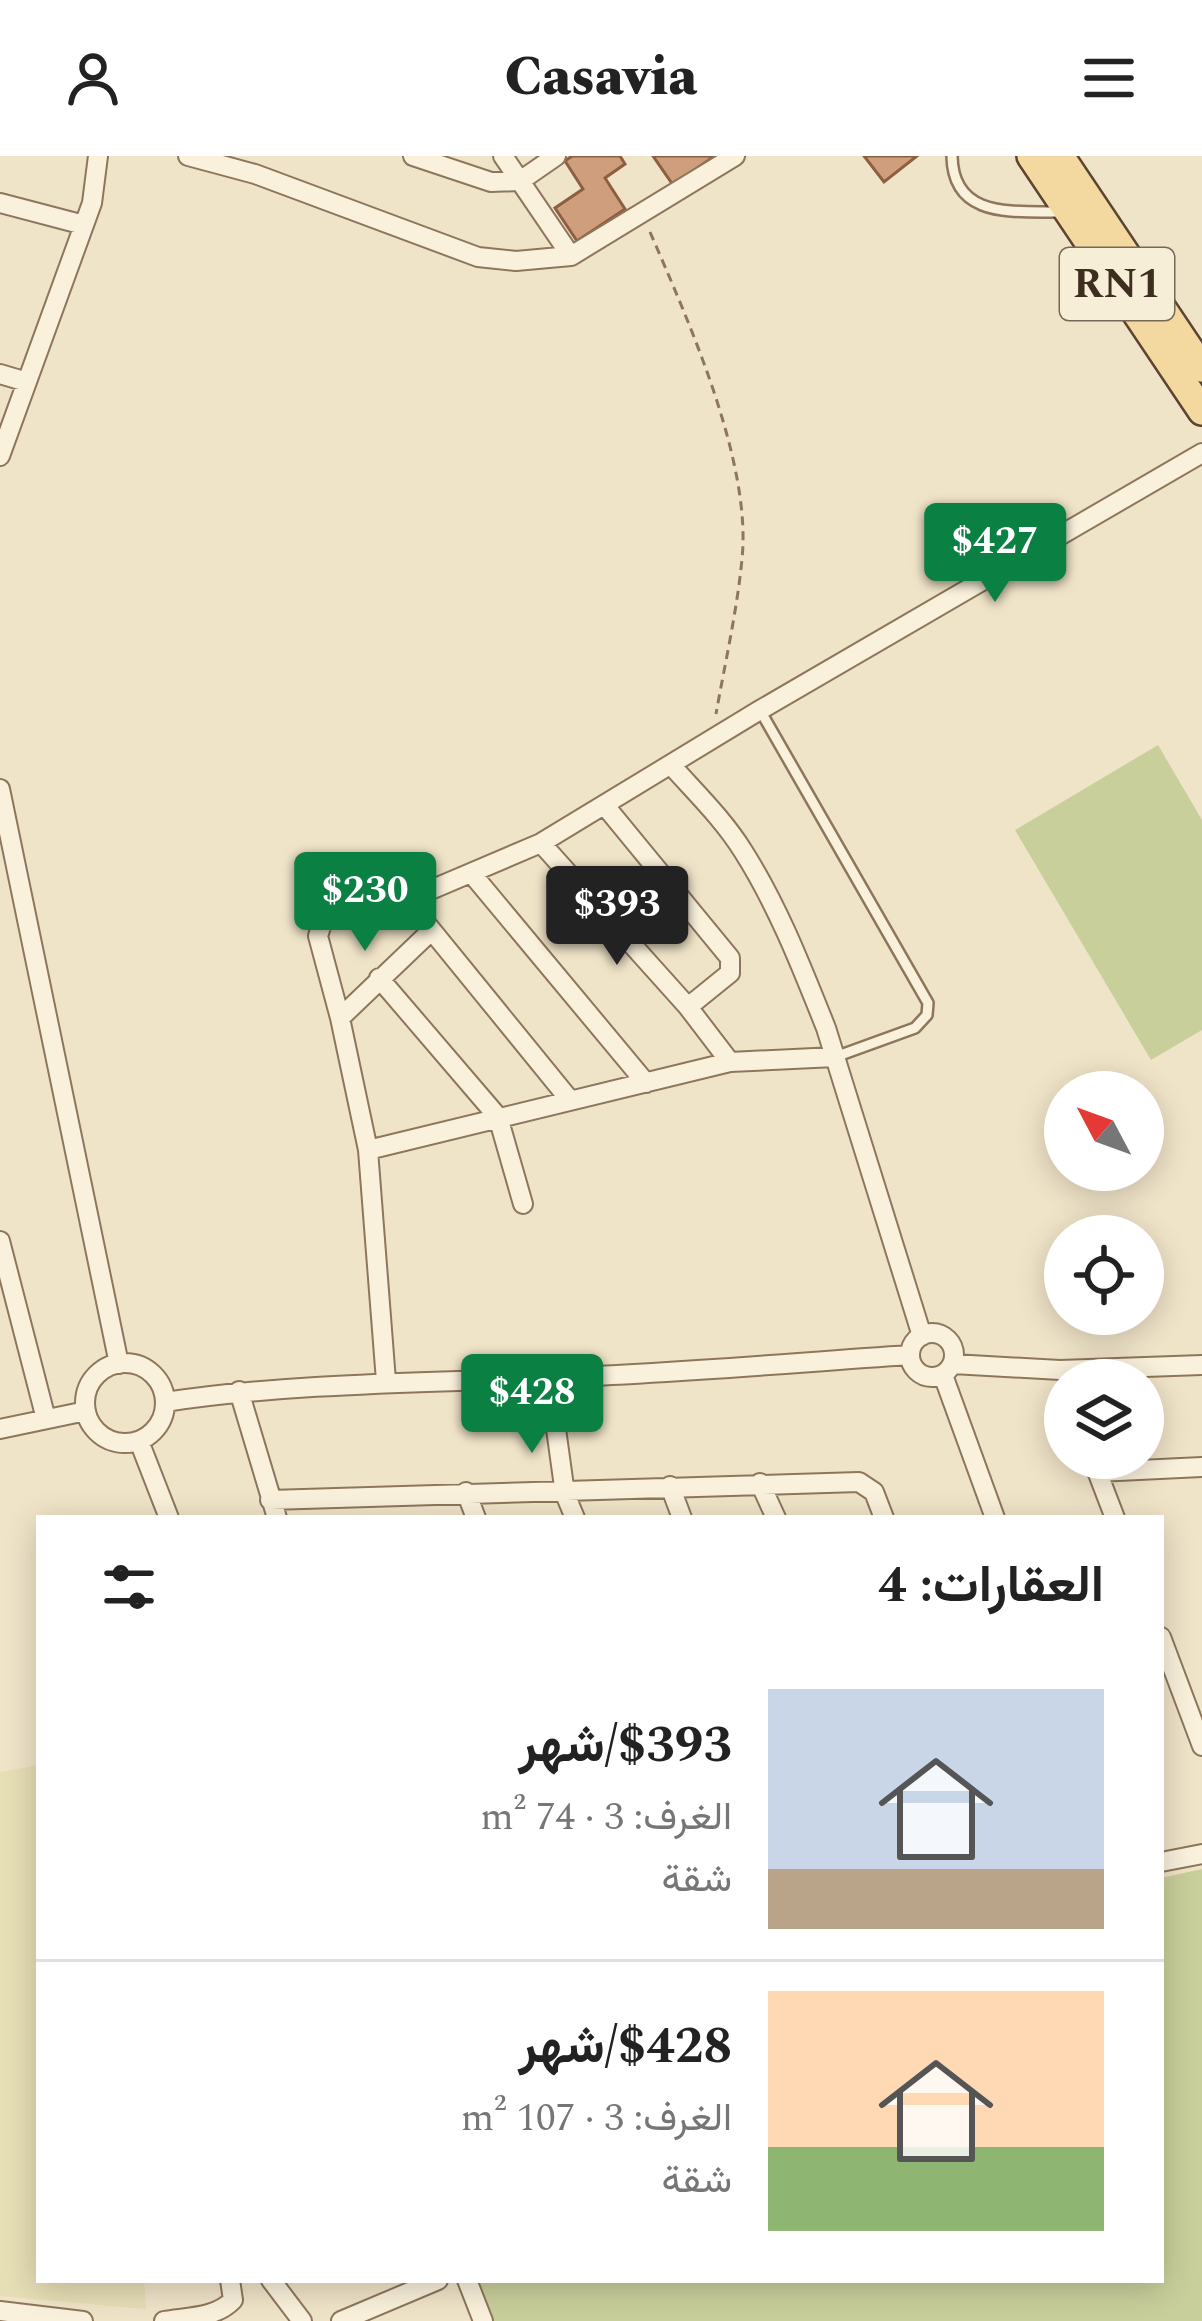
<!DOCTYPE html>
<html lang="ar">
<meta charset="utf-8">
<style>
body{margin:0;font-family:Spectral,Vazirmatn,serif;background:#f2f2f2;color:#222;direction:rtl;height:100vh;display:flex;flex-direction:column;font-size:45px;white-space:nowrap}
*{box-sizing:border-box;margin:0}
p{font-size:39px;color:#767676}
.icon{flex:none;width:66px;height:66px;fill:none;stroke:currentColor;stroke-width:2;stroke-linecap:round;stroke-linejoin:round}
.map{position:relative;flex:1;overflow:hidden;direction:ltr}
.side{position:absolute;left:36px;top:1359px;width:1128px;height:768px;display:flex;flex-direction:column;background:#fff;border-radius:0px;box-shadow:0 6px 30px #0003;direction:rtl}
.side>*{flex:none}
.needle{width:78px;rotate:311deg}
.buttons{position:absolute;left:1044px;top:915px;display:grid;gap:24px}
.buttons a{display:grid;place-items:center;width:120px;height:120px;border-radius:50%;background:#fff;box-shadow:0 6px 30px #0003;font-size:60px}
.price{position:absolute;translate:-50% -102px;padding:0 27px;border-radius:12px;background:#0b8043;color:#fff;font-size:39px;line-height:78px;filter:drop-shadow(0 3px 6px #0008)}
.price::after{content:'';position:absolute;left:50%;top:72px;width:36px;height:27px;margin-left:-18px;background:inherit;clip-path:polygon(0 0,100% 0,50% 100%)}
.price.selected{background:#222;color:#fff}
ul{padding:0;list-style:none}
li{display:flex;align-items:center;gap:36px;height:300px;padding:0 60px}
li+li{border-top:3px solid #e0e0e0}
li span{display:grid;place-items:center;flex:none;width:336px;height:240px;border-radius:0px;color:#555}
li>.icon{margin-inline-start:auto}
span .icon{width:144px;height:144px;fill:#fffc;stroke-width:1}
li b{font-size:51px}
h2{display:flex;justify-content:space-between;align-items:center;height:144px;padding:0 60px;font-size:51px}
header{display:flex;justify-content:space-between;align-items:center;height:156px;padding:0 60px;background:#fff;font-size:54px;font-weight:800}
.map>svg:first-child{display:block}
.farmland{fill:#e6deb5}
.green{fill:#c9cf9b}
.building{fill:#cf9f7d;stroke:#8d5f41;stroke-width:3}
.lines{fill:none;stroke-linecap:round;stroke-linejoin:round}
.service-casing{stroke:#8d765c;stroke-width:14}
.minor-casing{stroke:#8d765c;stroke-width:22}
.primary-casing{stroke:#5b4430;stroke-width:32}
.path{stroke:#8d765c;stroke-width:3;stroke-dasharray:9 6;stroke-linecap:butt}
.service{stroke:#faf1dc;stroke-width:9}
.minor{stroke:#faf1dc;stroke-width:18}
.primary{stroke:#f3d9a0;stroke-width:27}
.labels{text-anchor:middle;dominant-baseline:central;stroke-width:9;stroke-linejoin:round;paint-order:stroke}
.shield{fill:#f7eed8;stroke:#756857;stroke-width:3}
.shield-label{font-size:42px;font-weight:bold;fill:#3d2e20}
</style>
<header><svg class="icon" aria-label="menu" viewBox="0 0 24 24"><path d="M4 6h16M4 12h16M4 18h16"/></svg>Casavia<svg class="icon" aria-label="person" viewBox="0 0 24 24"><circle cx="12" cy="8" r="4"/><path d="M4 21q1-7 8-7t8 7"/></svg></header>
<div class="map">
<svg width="1202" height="2165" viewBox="0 0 1202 2165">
<rect width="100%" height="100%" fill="#f0e4c8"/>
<path class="farmland" d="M 39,1609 L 39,2124 L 144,2124 L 146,2153 L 0,2140 L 0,1616 Z"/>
<path class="green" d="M 1158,589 L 1202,664 L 1202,874 L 1151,904 L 1015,674 Z
M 1202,1713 L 1202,2165 L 493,2165 L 477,2124 L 1161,2124 L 1161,1722 Z"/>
<path class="building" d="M 572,0 L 620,0 L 625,8 L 605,22 L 625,53 L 577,85 L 555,52 L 583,33 L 565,5 Z
M 653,0 L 712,0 L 713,1 L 673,29 Z
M 864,0 L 917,0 L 884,26 Z"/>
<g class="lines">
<defs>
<path id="service" d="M 952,0 C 953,63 1013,55 1059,56
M 761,556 L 928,847 L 927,859 L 915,872 L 835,901"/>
<path id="minor" d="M 188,0 L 255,18 L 478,101 L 516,105 L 571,100 L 735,0
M 413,0 L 491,26 L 520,25 L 556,0
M 503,0 L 571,100
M 0,47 L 84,69
M 0,218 L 27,226
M 0,300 L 92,47 L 98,0
M 671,609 C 696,637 723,663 743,695 C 778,750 802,812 826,872 L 922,1180
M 0,633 L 119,1208
M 606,651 L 730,802 L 730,817 L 688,851
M 541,687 L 688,851 L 730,906
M 472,718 L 646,927
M 407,744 L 569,943
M 379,822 L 498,961 L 523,1048
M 340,862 L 431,775
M 368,994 L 730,906 L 835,901
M 0,1085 L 46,1263
M910 1199a22 22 0 1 1 44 0a22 22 0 1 1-44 0Z
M85 1247a40 40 0 1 1 80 0a40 40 0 1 1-80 0Z
M 953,1208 L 1060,1214 L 1202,1209
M 943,1219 L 995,1362
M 549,1222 L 565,1338 L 575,1362
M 386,1225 L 368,994 L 340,862 L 318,780 L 323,765 L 407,744 L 541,687 L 760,554 L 1202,297
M 239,1235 L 277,1362
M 165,1246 C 292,1227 418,1227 546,1222 C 668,1218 789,1207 910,1199
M 0,1273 L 86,1255
M 139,1285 L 169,1362
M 1092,1302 L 1115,1362
M 1097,1316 L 1202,1311
M 760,1327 L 776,1362
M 670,1330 L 682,1362
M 466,1336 L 476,1362
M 270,1344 L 859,1326 L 874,1336 L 884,1362
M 1161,1481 L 1202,1590
M 1161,1706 L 1202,1698
M 271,2124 L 302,2165
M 467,2124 L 483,2165
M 0,2155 L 83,2165
M 164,2165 C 188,2161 216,2162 233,2144 L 230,2124
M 341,2165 L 438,2124"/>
<path id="primary" d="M 1031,0 L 1202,255
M 1060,0 L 1202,212"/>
</defs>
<use href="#service" class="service-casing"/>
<use href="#minor" class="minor-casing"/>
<use href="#primary" class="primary-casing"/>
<path class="path" d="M 650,76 C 688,164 752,306 742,403 C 737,455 725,507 716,558"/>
<use href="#service" class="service"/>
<use href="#minor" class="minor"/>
<use href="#primary" class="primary"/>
</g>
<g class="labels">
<rect class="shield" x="1060" y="92" width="114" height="72" rx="9"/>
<g class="shield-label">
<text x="1117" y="128">RN1</text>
</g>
</g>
</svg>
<div class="buttons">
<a><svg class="needle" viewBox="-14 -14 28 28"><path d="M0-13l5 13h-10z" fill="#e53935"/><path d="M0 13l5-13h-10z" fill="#767676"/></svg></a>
<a><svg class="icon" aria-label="locate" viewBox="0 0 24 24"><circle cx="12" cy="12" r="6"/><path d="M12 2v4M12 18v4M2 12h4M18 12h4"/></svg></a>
<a><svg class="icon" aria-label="layers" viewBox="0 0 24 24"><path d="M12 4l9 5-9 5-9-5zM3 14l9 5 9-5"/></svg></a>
</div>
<b class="price" style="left:995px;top:449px">$427</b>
<b class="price" style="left:365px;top:798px">$230</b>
<b class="price selected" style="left:617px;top:812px">$393</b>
<b class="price" style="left:532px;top:1300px">$428</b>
<section class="side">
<h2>العقارات: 4<svg class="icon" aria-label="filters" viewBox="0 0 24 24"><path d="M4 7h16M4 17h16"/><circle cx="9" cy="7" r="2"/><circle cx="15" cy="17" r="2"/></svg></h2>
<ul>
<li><span style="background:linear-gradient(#c9d6e8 75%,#b9a48a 0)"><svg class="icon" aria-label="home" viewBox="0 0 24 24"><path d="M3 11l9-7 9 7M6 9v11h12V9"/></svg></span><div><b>$393/شهر</b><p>الغرف: 3 · 74 m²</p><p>شقة</p></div></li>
<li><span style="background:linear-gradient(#ffd9b3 65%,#8fb573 0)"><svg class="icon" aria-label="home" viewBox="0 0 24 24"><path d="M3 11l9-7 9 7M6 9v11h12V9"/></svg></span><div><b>$428/شهر</b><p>الغرف: 3 · 107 m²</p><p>شقة</p></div></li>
</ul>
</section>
</div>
